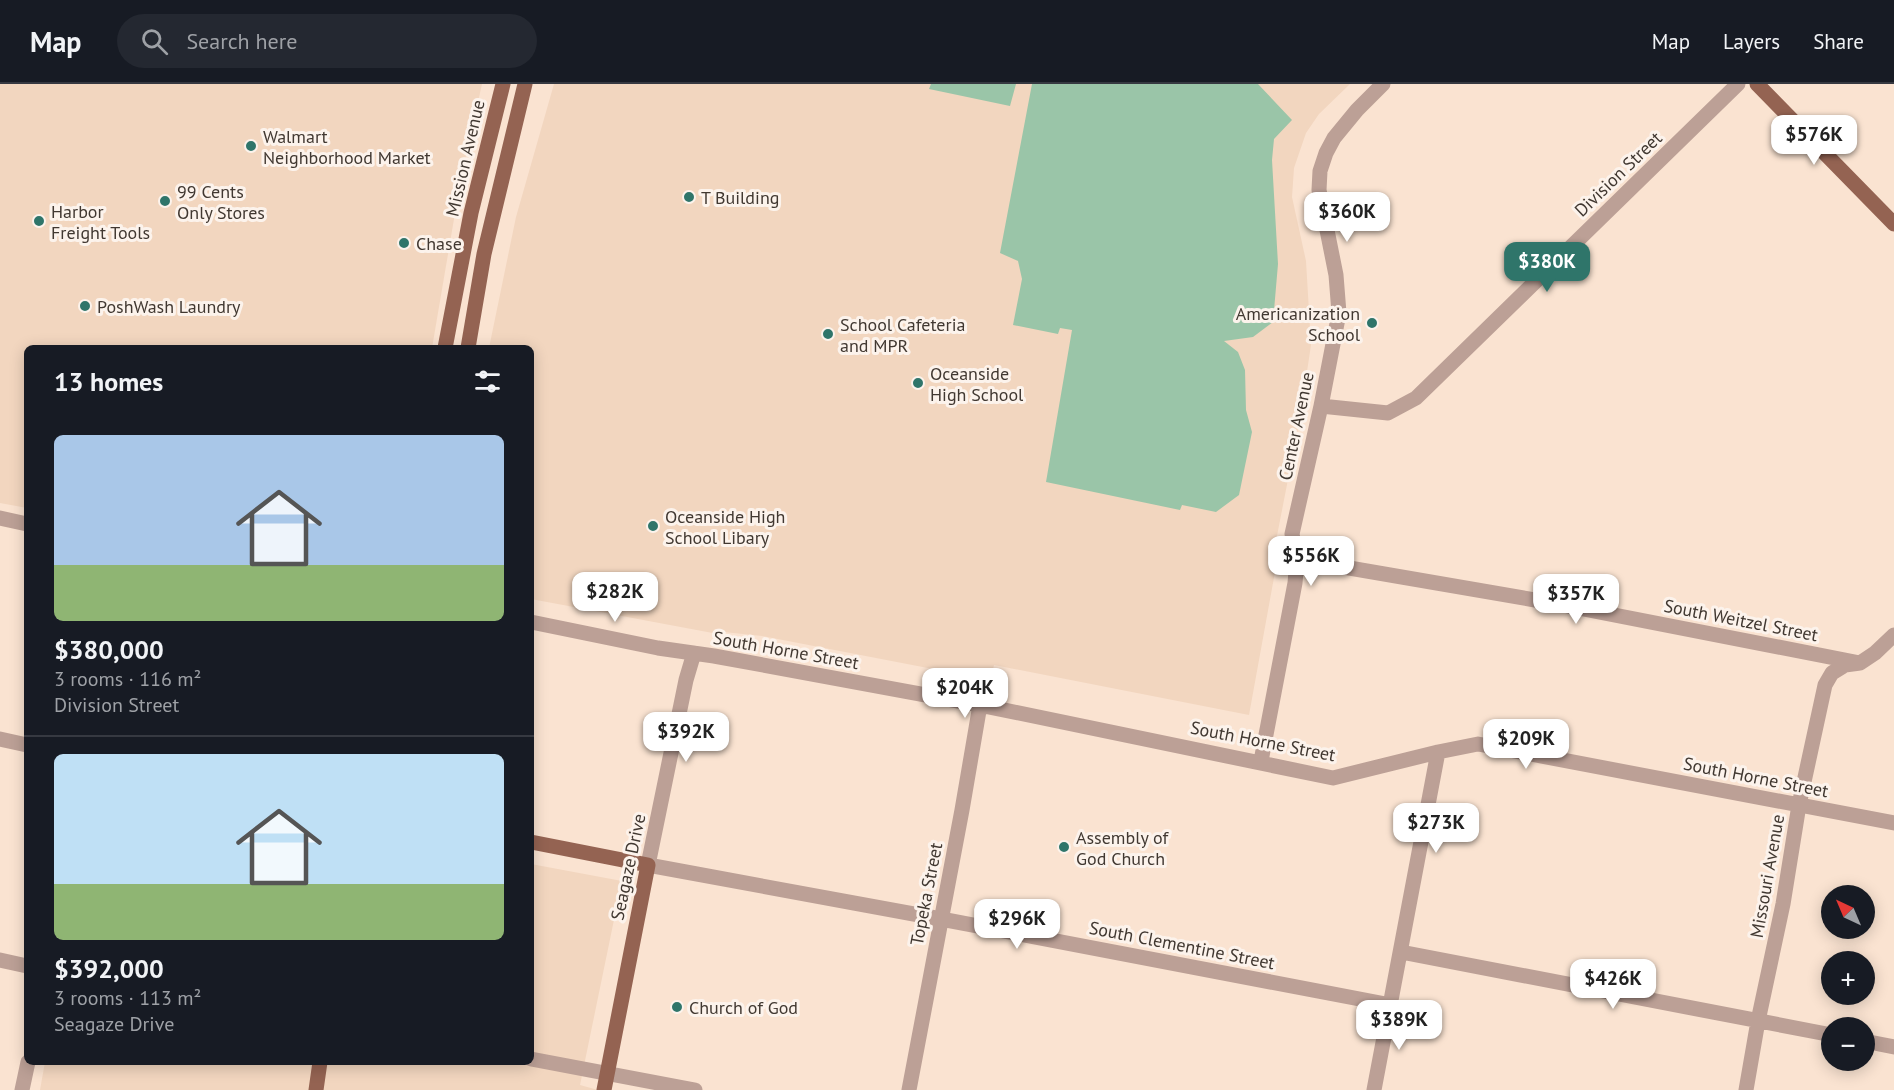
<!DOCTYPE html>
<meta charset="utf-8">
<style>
body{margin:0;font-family:"PT Sans",sans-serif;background:#242831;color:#f1f3f6;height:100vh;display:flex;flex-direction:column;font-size:22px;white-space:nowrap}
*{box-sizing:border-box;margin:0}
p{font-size:20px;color:#9ea1a6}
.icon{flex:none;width:33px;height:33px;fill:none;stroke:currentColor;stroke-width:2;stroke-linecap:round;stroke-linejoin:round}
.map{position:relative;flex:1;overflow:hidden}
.panel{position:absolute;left:24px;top:261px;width:510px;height:720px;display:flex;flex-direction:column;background:#171b24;border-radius:9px;box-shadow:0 3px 15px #0003}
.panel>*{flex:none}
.needle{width:39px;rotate:316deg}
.fabs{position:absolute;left:1821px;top:801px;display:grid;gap:12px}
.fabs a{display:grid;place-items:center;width:54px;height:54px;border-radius:50%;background:#171b24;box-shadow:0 3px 15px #0003;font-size:30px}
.price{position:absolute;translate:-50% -51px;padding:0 14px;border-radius:12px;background:#fff;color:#222;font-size:20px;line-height:39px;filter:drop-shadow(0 2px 3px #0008)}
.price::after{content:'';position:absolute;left:50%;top:36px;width:18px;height:14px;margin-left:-9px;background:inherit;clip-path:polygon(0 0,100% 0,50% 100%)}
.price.current{background:#2f756a;color:#fff}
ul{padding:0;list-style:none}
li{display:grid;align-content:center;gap:12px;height:318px;padding:0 30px}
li+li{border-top:2px solid #363941}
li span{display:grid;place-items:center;height:186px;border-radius:9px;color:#555}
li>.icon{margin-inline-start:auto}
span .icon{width:108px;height:108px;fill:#fffc;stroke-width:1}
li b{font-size:26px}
h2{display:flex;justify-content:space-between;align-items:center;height:72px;padding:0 30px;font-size:26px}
header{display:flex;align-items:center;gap:36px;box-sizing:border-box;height:84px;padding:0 30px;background:#171b24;border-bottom:2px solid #363941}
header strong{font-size:28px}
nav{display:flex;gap:33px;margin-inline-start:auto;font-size:21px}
.search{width:420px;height:54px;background:#242831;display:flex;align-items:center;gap:15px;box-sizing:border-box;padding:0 21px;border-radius:33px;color:#9ea1a6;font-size:22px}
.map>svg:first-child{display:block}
.built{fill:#f2d6bf}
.green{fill:#9ac5a8}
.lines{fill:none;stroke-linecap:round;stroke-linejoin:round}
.minor{stroke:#bca096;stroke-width:15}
.major{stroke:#946352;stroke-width:15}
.poi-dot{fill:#2f756a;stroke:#fcf3ec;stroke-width:2}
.labels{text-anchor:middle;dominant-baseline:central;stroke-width:6;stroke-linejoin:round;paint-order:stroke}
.poi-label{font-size:18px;fill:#413831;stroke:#fcf3ec;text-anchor:start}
.street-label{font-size:18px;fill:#413831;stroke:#fcf3ec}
</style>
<header>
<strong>Map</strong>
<div class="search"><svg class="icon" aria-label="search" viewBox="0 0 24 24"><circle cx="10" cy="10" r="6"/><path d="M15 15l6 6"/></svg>Search here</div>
<nav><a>Map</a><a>Layers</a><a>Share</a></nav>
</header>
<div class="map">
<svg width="1894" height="1006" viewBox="0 0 1894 1006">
<rect width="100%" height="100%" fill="#fae3d1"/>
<path class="built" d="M 0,0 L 482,0 L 461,94 L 432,264 L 27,264 L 27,424 L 0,419 Z
M 554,0 L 1350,0 L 1319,30 L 1306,49 L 1294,84 L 1292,113 L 1306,177 L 1311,261 L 1300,334 L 1275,462 L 1277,477 L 1249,631 L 994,581 L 990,596 L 762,552 L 724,548 L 718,550 L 531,515 L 531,264 L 489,264 L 516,133 Z
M 531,780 L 622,797 L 580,1001 L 598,1006 L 40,1006 L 45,978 L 531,978 Z"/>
<path class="green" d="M 931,0 L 1016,0 L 1010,22 L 929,5 Z
M 1032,0 L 1258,0 L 1292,36 L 1274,55 L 1272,76 L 1278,180 L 1273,238 L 1253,253 L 1224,257 L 1238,268 L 1245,286 L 1246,326 L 1252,348 L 1239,411 L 1216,428 L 1182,421 L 1180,426 L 1046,398 L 1072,246 L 1060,244 L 1058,250 L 1013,241 L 1022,195 L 1018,177 L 1000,169 Z"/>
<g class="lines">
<path class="minor" d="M 1321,322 L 1388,329 L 1416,314 L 1738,0
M 0,434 L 27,440
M 1297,475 L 1558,520 L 1860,579
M 531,538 L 658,564 L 714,572 L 980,621 L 1333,694 L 1438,668 L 1478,660 L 1894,739
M 694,569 L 686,596 L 648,781 L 941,835 L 1391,921
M 0,655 L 27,661
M 1261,677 L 1295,499 L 1297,475 L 1292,450 L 1321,322 L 1339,229 L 1336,191 L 1319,106 L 1320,87 L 1326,69 L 1334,54 L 1357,26 L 1383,0
M 1401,868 L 1832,951
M 0,876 L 27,882
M 1864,957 L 1894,963
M 531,975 L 695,1006
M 22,1006 L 28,978
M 909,1006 L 962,726 L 980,621
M 1374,1006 L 1438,668
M 1746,1006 L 1758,937 L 1783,820 L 1799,721 L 1825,601 L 1832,589 L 1845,581 L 1860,579 L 1875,569 L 1894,551"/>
<path class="major" d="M 1757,0 L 1894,140
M 445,264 L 471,129 L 503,0
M 468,264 L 484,170 L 525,0
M 531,758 L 648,781 L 604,1006
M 316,1006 L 320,978"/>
</g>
<g class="poi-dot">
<circle cx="251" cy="62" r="6"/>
<circle cx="689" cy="113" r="6"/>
<circle cx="165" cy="117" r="6"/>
<circle cx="39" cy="137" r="6"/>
<circle cx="404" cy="159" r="6"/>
<circle cx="85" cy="222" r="6"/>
<circle cx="1372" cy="239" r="6"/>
<circle cx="828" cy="250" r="6"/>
<circle cx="918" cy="299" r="6"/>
<circle cx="653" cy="442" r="6"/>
<circle cx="1064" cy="763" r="6"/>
<circle cx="677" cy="923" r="6"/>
</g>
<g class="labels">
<g class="poi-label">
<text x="263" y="52">Walmart<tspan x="263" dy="21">Neighborhood Market</tspan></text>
<text x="177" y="107">99 Cents<tspan x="177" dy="21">Only Stores</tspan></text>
<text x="701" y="113">T Building</text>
<text x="51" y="127">Harbor<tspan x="51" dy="21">Freight Tools</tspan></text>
<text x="416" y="159">Chase</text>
<text x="97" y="222">PoshWash Laundry</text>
<text x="1360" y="229" text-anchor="end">Americanization<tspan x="1360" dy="21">School</tspan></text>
<text x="840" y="240">School Cafeteria<tspan x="840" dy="21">and MPR</tspan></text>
<text x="930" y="289">Oceanside<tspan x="930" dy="21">High School</tspan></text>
<text x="665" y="432">Oceanside High<tspan x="665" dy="21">School Libary</tspan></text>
<text x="1076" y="753">Assembly of<tspan x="1076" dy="21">God Church</tspan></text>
<text x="689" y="923">Church of God</text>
</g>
<g class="street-label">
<text transform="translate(465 74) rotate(-77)">Mission Avenue</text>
<text transform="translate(1618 90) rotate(-44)">Division Street</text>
<text transform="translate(1296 342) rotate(-78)">Center Avenue</text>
<text transform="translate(1741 536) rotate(11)">South Weitzel Street</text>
<text transform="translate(786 566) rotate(10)">South Horne Street</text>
<text transform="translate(1263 657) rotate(11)">South Horne Street</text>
<text transform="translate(1756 693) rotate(11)">South Horne Street</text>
<text transform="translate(628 783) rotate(-78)">Seagaze Drive</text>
<text transform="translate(1767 792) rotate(-80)">Missouri Avenue</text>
<text transform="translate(926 810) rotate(-79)">Topeka Street</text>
<text transform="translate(1182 861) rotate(11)">South Clementine Street</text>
</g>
</g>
</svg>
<div class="fabs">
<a><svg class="needle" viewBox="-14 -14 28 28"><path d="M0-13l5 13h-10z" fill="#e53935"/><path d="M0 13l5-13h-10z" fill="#9ea1a6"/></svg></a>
<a>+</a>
<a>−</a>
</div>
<b class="price" style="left:1814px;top:82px">$576K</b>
<b class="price" style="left:1347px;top:159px">$360K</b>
<b class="price current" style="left:1547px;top:209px">$380K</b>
<b class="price" style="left:1311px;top:503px">$556K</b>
<b class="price" style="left:615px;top:539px">$282K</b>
<b class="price" style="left:1576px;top:541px">$357K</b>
<b class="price" style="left:965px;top:635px">$204K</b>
<b class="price" style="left:686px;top:679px">$392K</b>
<b class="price" style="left:1526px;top:686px">$209K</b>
<b class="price" style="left:1436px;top:770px">$273K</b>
<b class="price" style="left:1017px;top:866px">$296K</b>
<b class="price" style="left:1613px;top:926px">$426K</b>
<b class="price" style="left:1399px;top:967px">$389K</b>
<section class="panel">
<h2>13 homes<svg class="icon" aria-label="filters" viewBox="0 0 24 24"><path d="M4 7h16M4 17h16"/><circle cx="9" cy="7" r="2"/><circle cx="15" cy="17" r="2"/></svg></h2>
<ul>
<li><span style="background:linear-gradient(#a9c7e8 70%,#8fb573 0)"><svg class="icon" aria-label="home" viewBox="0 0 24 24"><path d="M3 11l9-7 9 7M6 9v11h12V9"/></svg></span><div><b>$380,000</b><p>3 rooms · 116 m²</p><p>Division Street</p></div></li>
<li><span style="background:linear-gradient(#bfe0f5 70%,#8fb573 0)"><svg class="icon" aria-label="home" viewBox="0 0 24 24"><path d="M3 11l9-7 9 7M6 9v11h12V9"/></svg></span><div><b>$392,000</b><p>3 rooms · 113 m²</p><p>Seagaze Drive</p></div></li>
</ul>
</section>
</div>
